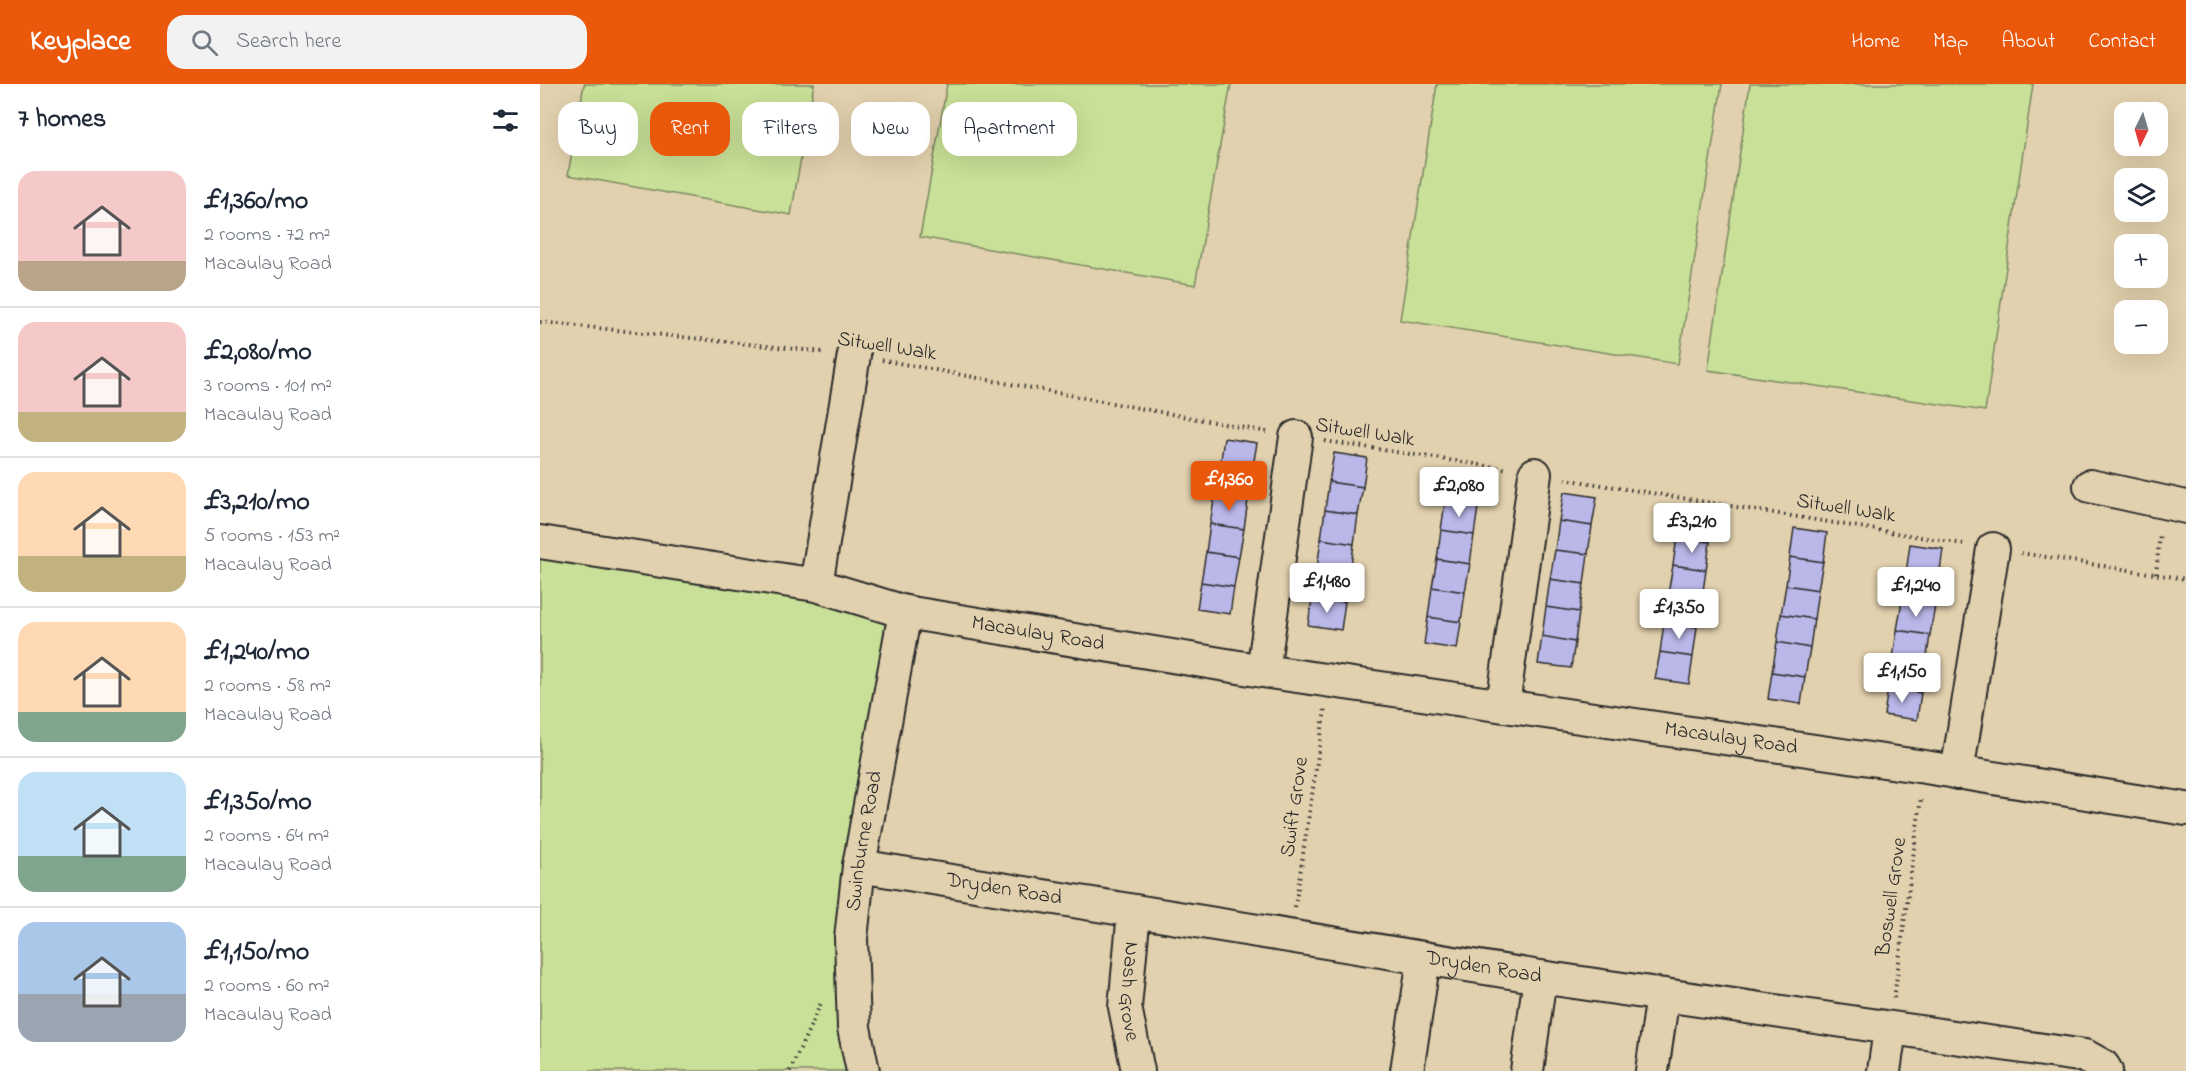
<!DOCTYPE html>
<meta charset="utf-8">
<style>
body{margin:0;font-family:"Indie Flower",sans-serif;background:#f2f2f3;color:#1f2937;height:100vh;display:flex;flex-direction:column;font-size:22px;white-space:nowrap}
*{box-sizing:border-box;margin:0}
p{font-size:20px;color:#747a83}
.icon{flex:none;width:33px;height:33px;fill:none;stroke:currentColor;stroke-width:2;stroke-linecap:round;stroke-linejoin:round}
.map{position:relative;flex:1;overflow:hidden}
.panel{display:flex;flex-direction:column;background:#fff;width:540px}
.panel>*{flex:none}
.guide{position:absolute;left:18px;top:18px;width:570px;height:54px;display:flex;gap:12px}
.needle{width:39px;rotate:185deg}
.controls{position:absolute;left:1574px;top:18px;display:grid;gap:12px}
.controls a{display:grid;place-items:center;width:54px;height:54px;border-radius:12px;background:#fff;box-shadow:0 6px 24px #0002;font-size:30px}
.price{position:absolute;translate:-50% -51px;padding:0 14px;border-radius:6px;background:#fff;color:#222;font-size:20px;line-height:39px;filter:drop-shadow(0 2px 3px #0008)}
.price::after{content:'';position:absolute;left:50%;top:36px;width:18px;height:14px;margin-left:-9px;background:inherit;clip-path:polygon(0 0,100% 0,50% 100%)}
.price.active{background:#ea580c;color:#fff}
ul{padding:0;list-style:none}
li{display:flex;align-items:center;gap:18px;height:150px;padding:0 18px}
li+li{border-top:2px solid #e0e1e3}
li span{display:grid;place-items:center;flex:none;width:168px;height:120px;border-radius:18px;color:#555}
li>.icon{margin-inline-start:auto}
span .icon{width:72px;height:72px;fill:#fffc;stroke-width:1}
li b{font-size:26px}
h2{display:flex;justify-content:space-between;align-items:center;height:72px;padding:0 18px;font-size:26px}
.tag{padding:0 21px;border-radius:18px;background:#fff;box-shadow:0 6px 24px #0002;font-size:21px;line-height:54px}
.tag.active{background:#ea580c;color:#fff}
header{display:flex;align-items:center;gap:36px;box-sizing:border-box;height:84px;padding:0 30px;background:#ea580c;color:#fff}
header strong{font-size:28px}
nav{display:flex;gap:33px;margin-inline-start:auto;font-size:21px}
.search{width:420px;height:54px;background:#f2f2f3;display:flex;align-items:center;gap:15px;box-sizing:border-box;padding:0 21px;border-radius:18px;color:#747a83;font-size:22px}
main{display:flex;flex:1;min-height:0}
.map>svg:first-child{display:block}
.green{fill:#c8e097;stroke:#7a8661;stroke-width:1.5}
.building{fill:#bab7e9;stroke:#2b2b2b;stroke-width:1.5}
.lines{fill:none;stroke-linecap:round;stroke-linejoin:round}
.minor-casing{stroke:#2b2b2b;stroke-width:36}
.path{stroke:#2b2b2b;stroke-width:4;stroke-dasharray:1.5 4.5;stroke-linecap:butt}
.minor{stroke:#e2d1ae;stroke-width:32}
.labels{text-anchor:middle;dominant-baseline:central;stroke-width:6;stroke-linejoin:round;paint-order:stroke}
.street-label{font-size:21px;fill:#2b2b2b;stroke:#e2d1ae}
</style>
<header>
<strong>Keyplace</strong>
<div class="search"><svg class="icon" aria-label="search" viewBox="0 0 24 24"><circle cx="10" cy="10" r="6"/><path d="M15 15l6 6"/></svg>Search here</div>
<nav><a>Home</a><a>Map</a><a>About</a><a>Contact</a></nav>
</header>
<main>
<section class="panel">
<h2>7 homes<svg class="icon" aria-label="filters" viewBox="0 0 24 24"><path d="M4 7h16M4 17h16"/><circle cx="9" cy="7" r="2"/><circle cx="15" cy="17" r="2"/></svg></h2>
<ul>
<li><span style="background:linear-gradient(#f6c9c9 75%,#b9a48a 0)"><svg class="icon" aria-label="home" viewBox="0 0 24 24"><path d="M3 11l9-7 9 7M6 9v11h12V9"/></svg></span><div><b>£1,360/mo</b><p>2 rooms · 72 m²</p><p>Macaulay Road</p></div></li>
<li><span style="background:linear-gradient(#f6c9c9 75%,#c2b280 0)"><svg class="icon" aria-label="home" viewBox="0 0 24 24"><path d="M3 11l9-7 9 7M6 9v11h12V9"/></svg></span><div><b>£2,080/mo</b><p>3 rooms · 101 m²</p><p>Macaulay Road</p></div></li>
<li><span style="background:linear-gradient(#ffd9b3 70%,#c2b280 0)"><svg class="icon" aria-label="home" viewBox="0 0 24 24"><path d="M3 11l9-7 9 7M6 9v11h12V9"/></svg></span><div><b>£3,210/mo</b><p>5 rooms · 153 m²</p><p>Macaulay Road</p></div></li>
<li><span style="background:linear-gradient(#ffd9b3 75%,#7fa58c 0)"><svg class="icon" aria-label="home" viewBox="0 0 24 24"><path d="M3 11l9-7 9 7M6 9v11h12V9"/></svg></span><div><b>£1,240/mo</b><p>2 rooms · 58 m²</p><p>Macaulay Road</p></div></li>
<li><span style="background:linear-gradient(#bfe0f5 70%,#7fa58c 0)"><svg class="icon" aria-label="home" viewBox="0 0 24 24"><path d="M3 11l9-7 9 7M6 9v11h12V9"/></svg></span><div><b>£1,350/mo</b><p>2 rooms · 64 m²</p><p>Macaulay Road</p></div></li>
<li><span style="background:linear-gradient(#a9c7e8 60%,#9aa5b1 0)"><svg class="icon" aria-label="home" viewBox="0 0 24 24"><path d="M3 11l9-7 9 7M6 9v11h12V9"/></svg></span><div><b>£1,150/mo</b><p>2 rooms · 60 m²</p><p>Macaulay Road</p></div></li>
</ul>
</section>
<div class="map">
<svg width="1646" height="987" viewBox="0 0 1646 987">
<rect width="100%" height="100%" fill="#e2d1ae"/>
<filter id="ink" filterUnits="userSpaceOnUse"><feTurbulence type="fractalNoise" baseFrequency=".0167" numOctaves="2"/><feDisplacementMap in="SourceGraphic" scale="12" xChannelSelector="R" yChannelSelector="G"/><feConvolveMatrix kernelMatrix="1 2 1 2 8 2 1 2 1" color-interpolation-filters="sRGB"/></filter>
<g filter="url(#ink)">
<path class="green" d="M 44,0 L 274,0 L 251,131 L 28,91 Z
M 407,0 L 691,0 L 655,201 L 380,153 Z
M 897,0 L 1182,0 L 1138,280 L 860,236 Z
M 1210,0 L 1493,0 L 1445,327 L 1168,286 Z
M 0,458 L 365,528 L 319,782 L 323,987 L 0,987 Z"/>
<path class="building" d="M 684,354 L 717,359 L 712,388 L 680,383 Z
M 794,369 L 827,374 L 823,403 L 789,398 Z
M 680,383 L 712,388 L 708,416 L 675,411 Z
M 910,389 L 943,393 L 938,423 L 905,418 Z
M 789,398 L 823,403 L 818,431 L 785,426 Z
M 1024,408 L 1057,413 L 1052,442 L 1019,437 Z
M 675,411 L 708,416 L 704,445 L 670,440 Z
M 905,418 L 938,423 L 934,451 L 901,446 Z
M 1141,424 L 1174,429 L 1170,458 L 1137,453 Z
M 785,426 L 818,431 L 814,460 L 781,455 Z
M 1019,437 L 1052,442 L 1048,470 L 1015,466 Z
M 670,440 L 704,445 L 699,473 L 666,468 Z
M 1254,444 L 1287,449 L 1283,478 L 1250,473 Z
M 901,446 L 934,451 L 930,480 L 897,475 Z
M 1137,453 L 1170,458 L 1166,486 L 1133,481 Z
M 781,455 L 814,460 L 810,489 L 777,484 Z
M 1370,460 L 1403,465 L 1399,494 L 1366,489 Z
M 1015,466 L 1048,470 L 1044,500 L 1010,495 Z
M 666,468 L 699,473 L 694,503 L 661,498 Z
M 1250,473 L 1283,478 L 1278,506 L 1246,501 Z
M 897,475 L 930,480 L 925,508 L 892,503 Z
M 1133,481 L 1166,486 L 1162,515 L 1128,510 Z
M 777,484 L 810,489 L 805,518 L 772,514 Z
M 1366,489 L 1399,494 L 1395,522 L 1362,517 Z
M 1010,495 L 1044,500 L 1039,528 L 1006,523 Z
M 661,498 L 694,503 L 690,530 L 657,525 Z
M 1246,501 L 1278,506 L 1274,535 L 1241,530 Z
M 892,503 L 925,508 L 921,538 L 888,533 Z
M 1128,510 L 1162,515 L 1157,543 L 1124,539 Z
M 772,514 L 805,518 L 801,546 L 768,541 Z
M 1362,517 L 1395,522 L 1390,551 L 1357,546 Z
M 1006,523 L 1039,528 L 1035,558 L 1002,552 Z
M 1241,530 L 1274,535 L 1270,564 L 1237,558 Z
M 888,533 L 921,538 L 917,565 L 884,560 Z
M 1124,539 L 1157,543 L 1153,573 L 1120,568 Z
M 1357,546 L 1390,551 L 1386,579 L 1353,574 Z
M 1002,552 L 1035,558 L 1031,584 L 998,580 Z
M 1237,558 L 1270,564 L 1265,593 L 1232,588 Z
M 1120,568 L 1153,573 L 1149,600 L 1115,595 Z
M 1353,574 L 1386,579 L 1381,609 L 1348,604 Z
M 1232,588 L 1265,593 L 1261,620 L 1228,615 Z
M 1348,604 L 1381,609 L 1377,636 L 1344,631 Z"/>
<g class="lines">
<defs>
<g id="minor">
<path d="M 1550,402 L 1646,423"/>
<path id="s1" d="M 0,458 L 276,501 L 365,528 L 723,587 L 1385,683 L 1646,725"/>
<path d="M 276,501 L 314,271"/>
<path d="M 723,587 L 756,353"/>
<path d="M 963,621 L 995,390"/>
<path d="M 1417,689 L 1453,465"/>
<path id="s2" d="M 319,782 L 1000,893 L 1545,972 L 1563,982 L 1566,987"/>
<path id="s3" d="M 594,828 L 585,923 L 598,987"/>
<path id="s4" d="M 323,987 L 314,944 L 311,854 L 319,782 L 365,528"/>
<path d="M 867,987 L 884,874"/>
<path d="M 987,987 L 1000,893"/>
<path d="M 1112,987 L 1123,911"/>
<path d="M 1344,987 L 1350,946"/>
</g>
</defs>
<use href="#minor" class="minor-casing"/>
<path class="path" d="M 0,238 L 284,268
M 342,276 L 727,348
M 785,357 L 967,385
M 1025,395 L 1423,460
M 1481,469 L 1646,495
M 1616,490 L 1620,449
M 755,823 L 785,625
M 1354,914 L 1381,714
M 250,987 L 281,919"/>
<use href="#minor" class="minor"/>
</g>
</g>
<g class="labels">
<g class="street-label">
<text transform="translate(347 263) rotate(9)">Sitwell Walk</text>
<text transform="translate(825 349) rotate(9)">Sitwell Walk</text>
<text transform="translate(1306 425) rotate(9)">Sitwell Walk</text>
<text stroke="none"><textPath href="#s1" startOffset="507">Macaulay Road</textPath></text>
<text stroke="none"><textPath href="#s1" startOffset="1208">Macaulay Road</textPath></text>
<text transform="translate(755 723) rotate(-82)">Swift Grove</text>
<text stroke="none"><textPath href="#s4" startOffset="232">Swinburne Road</textPath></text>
<text stroke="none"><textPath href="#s2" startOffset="147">Dryden Road</textPath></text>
<text transform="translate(1352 813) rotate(-82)">Boswell Grove</text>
<text stroke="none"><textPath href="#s2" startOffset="633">Dryden Road</textPath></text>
<text stroke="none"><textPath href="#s3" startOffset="80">Nash Grove</textPath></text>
</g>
</g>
</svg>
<div class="controls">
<a><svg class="needle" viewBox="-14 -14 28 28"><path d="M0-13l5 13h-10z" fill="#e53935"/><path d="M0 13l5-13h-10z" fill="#747a83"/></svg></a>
<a><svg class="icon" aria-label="layers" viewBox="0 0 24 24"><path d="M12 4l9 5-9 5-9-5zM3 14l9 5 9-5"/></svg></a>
<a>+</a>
<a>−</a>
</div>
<b class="price active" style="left:689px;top:428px">£1,360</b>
<b class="price" style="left:919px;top:434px">£2,080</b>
<b class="price" style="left:1152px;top:470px">£3,210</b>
<b class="price" style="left:787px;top:530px">£1,480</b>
<b class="price" style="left:1376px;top:534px">£1,240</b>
<b class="price" style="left:1139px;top:556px">£1,350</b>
<b class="price" style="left:1362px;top:620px">£1,150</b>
<div class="guide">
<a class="tag">Buy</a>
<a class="tag active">Rent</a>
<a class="tag">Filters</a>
<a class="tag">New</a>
<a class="tag">Apartment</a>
</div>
</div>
</main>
